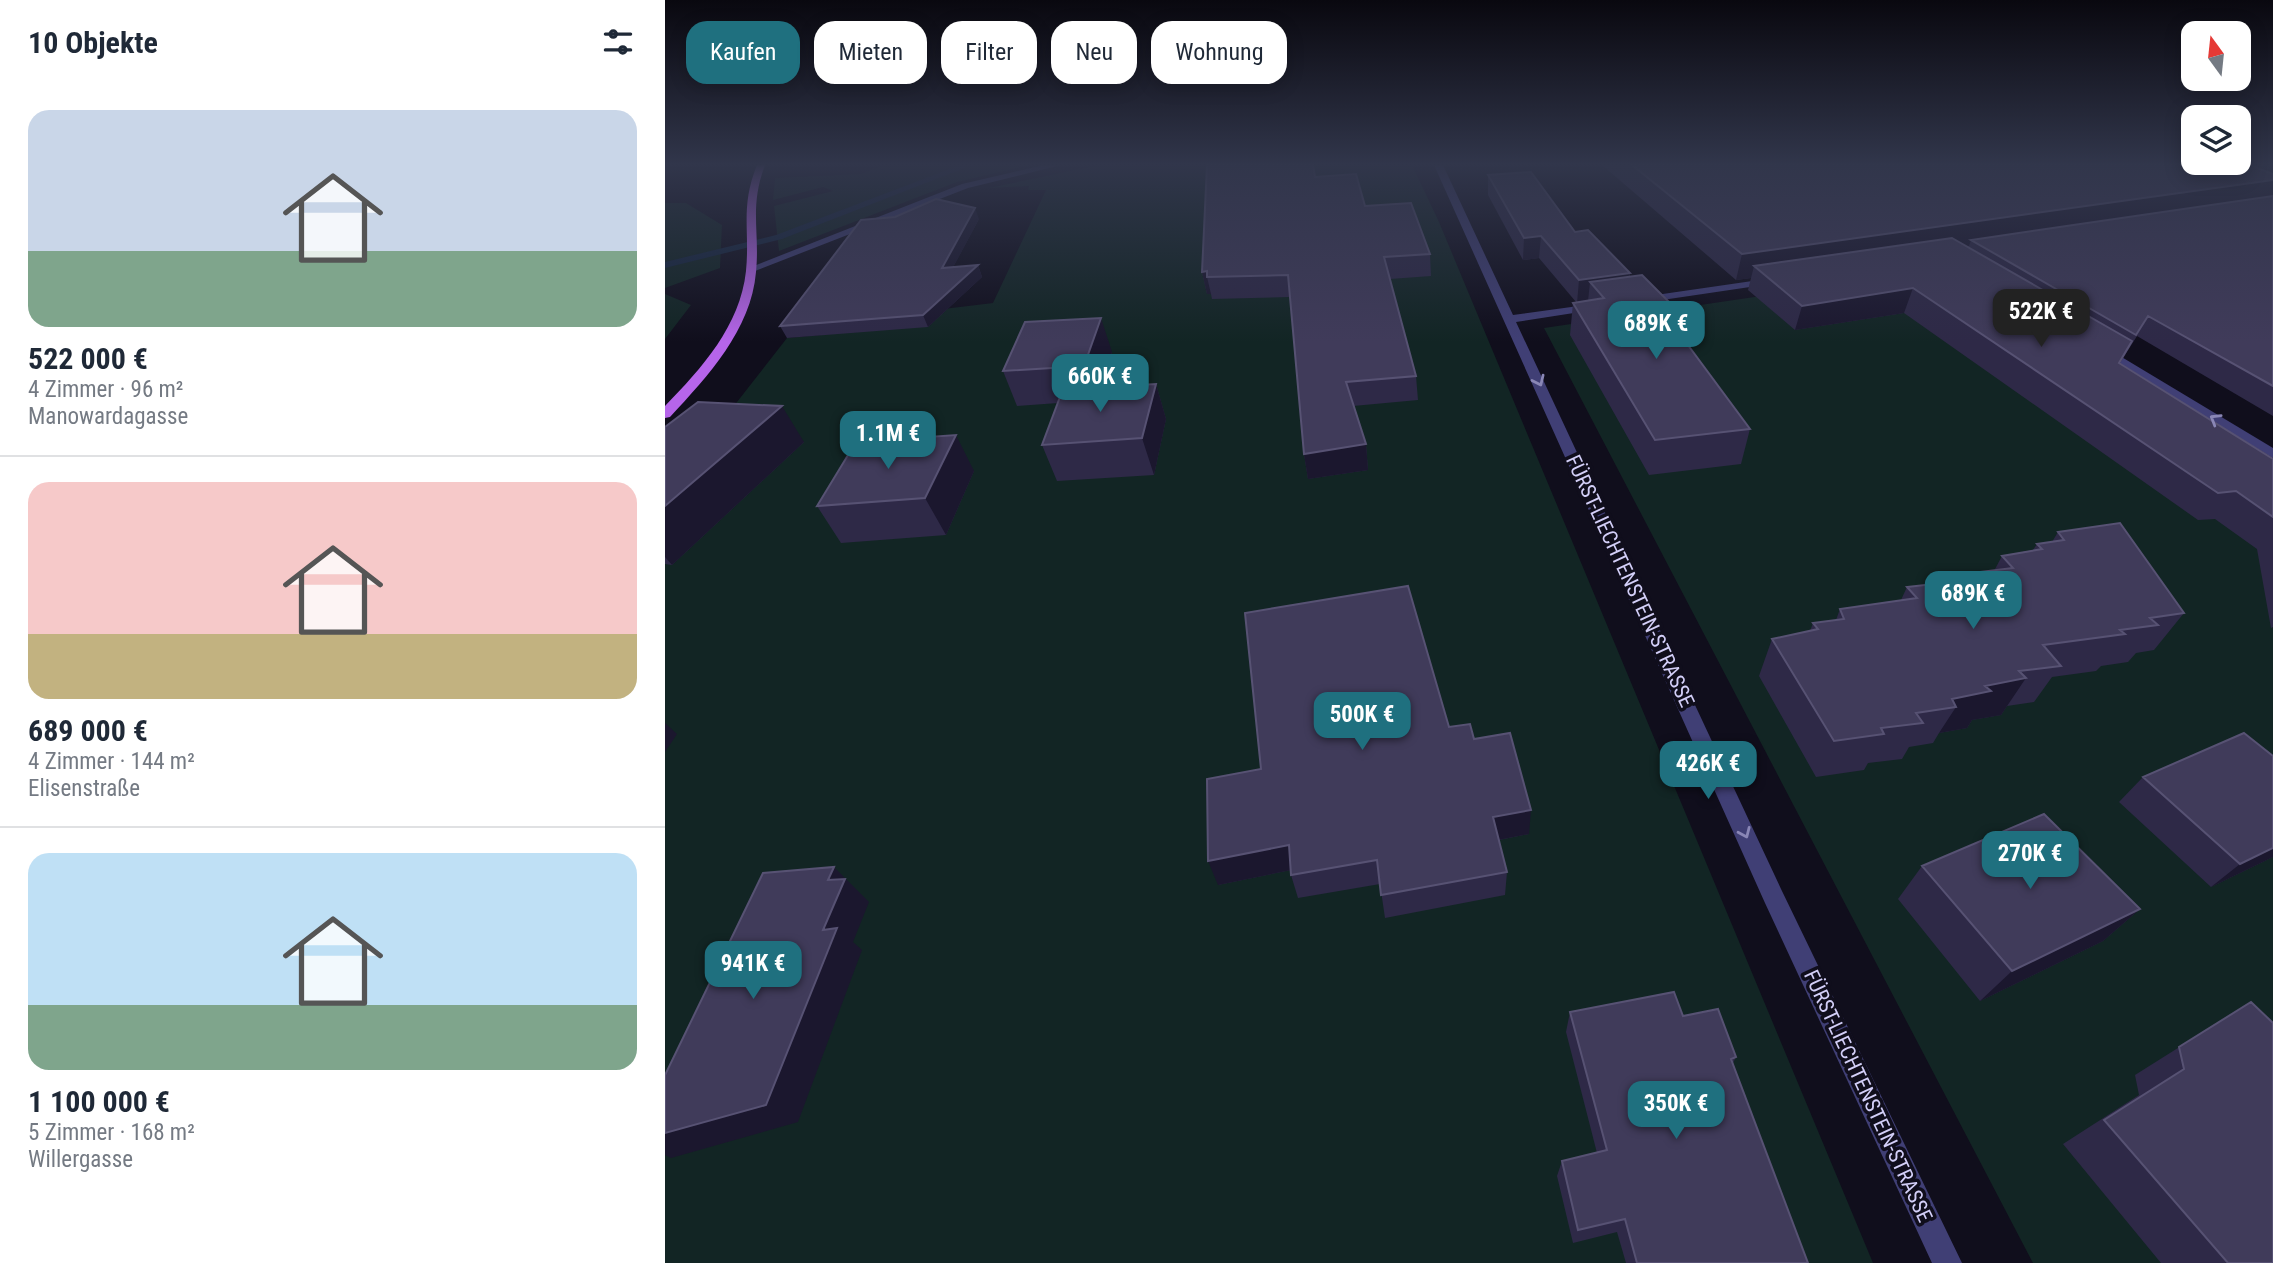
<!DOCTYPE html>
<html lang="de">
<meta charset="utf-8">
<style>
body{margin:0;font-family:"Roboto Condensed",sans-serif;background:#f2f2f3;color:#1f2937;height:100vh;display:flex;flex-direction:column;font-size:26px;white-space:nowrap}
*{box-sizing:border-box;margin:0}
p{font-size:23px;color:#747a83}
.icon{flex:none;width:38px;height:38px;fill:none;stroke:currentColor;stroke-width:2;stroke-linecap:round;stroke-linejoin:round}
.map{position:relative;flex:1;overflow:hidden}
.drawer{display:flex;flex-direction:column;background:#fff;width:665px}
.drawer>*{flex:none}
.top-card{position:absolute;left:21px;top:21px;width:665px;height:63px;display:flex;gap:14px}
.needle{width:46px;rotate:345deg}
.fabs{position:absolute;left:1516px;top:21px;display:grid;gap:14px}
.fabs a{display:grid;place-items:center;width:70px;height:70px;border-radius:14px;background:#fff;box-shadow:0 4px 18px #0003;font-size:35px}
.price{position:absolute;translate:-50% -60px;padding:0 16px;border-radius:14px;background:#1f707f;color:#fff;font-size:23px;line-height:46px;filter:drop-shadow(0 2px 4px #0008)}
.price::after{content:'';position:absolute;left:50%;top:42px;width:21px;height:16px;margin-left:-10px;background:inherit;clip-path:polygon(0 0,100% 0,50% 100%)}
.price.selected{background:#222;color:#fff}
ul{padding:0;list-style:none}
li{display:grid;align-content:center;gap:14px;height:371px;padding:0 28px}
li+li{border-top:2px solid #e0e1e3}
li span{display:grid;place-items:center;height:217px;border-radius:21px;color:#555}
li>.icon{margin-inline-start:auto}
span .icon{width:126px;height:126px;fill:#fffc;stroke-width:1}
li b{font-size:30px}
h2{display:flex;justify-content:space-between;align-items:center;height:84px;padding:0 28px;font-size:30px}
.chip{padding:0 24px;border-radius:21px;background:#fff;box-shadow:0 4px 18px #0003;font-size:24px;line-height:63px}
.chip.selected{background:#1f707f;color:#fff}
main{display:flex;flex:1;min-height:0}
.map>svg:first-child{display:block}
.green{fill:#122524}
.lines{fill:none;stroke-linecap:round;stroke-linejoin:round}
.stream{fill:#15263f;fill-rule:evenodd}
.minor{fill:#403f75;fill-rule:evenodd}
.primary{fill:#b665ea;fill-rule:evenodd}
.wall{fill:#2e2947}
.shaded-wall{fill:#1b172e}
.building{fill:#403b5a;stroke:#575273;stroke-width:2}
.oneway{stroke:#8a87b6}
.labels{text-anchor:middle;dominant-baseline:central;stroke-width:7;stroke-linejoin:round;paint-order:stroke}
.street-label{font-size:21px;fill:#d3cff8;stroke:#100e1c}
</style>
<main>
<section class="drawer">
<h2>10 Objekte<svg class="icon" aria-label="filters" viewBox="0 0 24 24"><path d="M4 7h16M4 17h16"/><circle cx="9" cy="7" r="2"/><circle cx="15" cy="17" r="2"/></svg></h2>
<ul>
<li><span style="background:linear-gradient(#c9d6e8 65%,#7fa58c 0)"><svg class="icon" aria-label="home" viewBox="0 0 24 24"><path d="M3 11l9-7 9 7M6 9v11h12V9"/></svg></span><div><b>522 000 €</b><p>4 Zimmer · 96 m²</p><p>Manowardagasse</p></div></li>
<li><span style="background:linear-gradient(#f6c9c9 70%,#c2b280 0)"><svg class="icon" aria-label="home" viewBox="0 0 24 24"><path d="M3 11l9-7 9 7M6 9v11h12V9"/></svg></span><div><b>689 000 €</b><p>4 Zimmer · 144 m²</p><p>Elisenstraße</p></div></li>
<li><span style="background:linear-gradient(#bfe0f5 70%,#7fa58c 0)"><svg class="icon" aria-label="home" viewBox="0 0 24 24"><path d="M3 11l9-7 9 7M6 9v11h12V9"/></svg></span><div><b>1 100 000 €</b><p>5 Zimmer · 168 m²</p><p>Willergasse</p></div></li>
</ul>
</section>
<div class="map">
<svg width="1608" height="1263" viewBox="0 0 1608 1263">
<rect width="100%" height="100%" fill="#100e1c"/>
<path class="green" d="M 218,165 L 365,165 L 292,182 L 114,251 L 109,206 L 168,191 L 158,187 L 108,200 L 110,178 L 196,174 Z
M 434,165 L 747,165 L 774,222 L 1208,1263 L 0,1263 L 0,467 L 54,425 L 122,338 L 156,335 L 270,310 L 328,303 L 381,190 L 363,190 L 364,186 L 324,188 Z
M 0,203 L 21,203 L 57,225 L 55,268 L 0,288 Z
M 1274,270 L 1608,481 L 1608,1263 L 1368,1263 L 879,328 Z
M 0,294 L 26,305 L 0,339 Z"/>
<g class="lines">
<path class="stream" d="M 295,165 L 307,165 L 117,239 L 0,268 L 0,262 L 111,235 Z"/>
<path class="minor" d="M 379,165 L 396,165 L 303,188 L 90,271 L 81,269 L 297,184 Z
M 769,165 L 778,165 L 848,315 L 928,304 L 934,307 L 928,310 L 851,322 L 1116,889 L 1297,1263 L 1267,1263 L 1100,903 Z
M 1108,278 L 1113,281 L 1112,283 L 977,303 L 971,300 L 977,297 Z
M 1435,344 L 1608,448 L 1608,458 L 1431,351 L 1429,348 Z"/>
<path class="primary" d="M 92,165 L 100,165 C 84,207 95,231 91,272 C 86,330 43,376 5,417 L 0,418 L 0,406 C 37,368 75,326 81,271 C 85,230 75,207 92,165 Z"/>
</g>
<path class="wall" d="M 937,165 L 1608,165 L 1608,195 L 1607,197 L 1608,196 L 1608,416 L 1472,336 L 1455,363 L 1608,459 L 1608,627 L 1606,628 L 1592,549 L 1550,519 L 1533,520 L 1239,313 L 1130,330 L 1083,290 L 1086,278 L 1071,280 Z
M 823,175 L 910,232 L 965,273 L 965,277 L 1018,316 L 1015,334 L 1085,429 L 1076,464 L 984,475 L 905,335 L 908,303 L 911,302 L 874,258 L 858,260 L 823,195 Z
M 650,177 L 700,206 L 765,254 L 766,276 L 725,279 L 751,376 L 753,400 L 688,406 L 701,444 L 703,470 L 643,479 L 639,454 L 625,297 L 547,299 L 546,294 L 542,294 L 537,272 Z
M 314,219 L 288,267 L 313,265 L 317,277 L 263,327 L 122,338 L 115,326 Z
M 447,352 L 436,387 L 491,384 L 501,419 L 489,475 L 392,481 L 377,445 L 393,403 L 352,406 L 338,371 Z
M 0,427 L 139,442 L 7,565 L 0,564 Z
M 309,471 L 281,535 L 176,543 L 152,506 Z
M 1393,532 L 1519,613 L 1489,650 L 1471,653 L 1463,662 L 1436,666 L 1431,671 L 1387,677 L 1369,702 L 1342,706 L 1336,715 L 1307,720 L 1302,728 L 1274,733 L 1268,743 L 1244,747 L 1237,759 L 1203,763 L 1199,770 L 1151,777 L 1094,676 L 1107,639 L 1145,631 L 1148,623 L 1171,620 L 1175,609 L 1236,600 L 1242,587 L 1279,583 L 1282,576 L 1329,571 L 1337,556 L 1368,550 L 1372,544 L 1387,542 Z
M 784,727 L 809,739 L 864,834 L 834,840 L 842,872 L 840,895 L 720,918 L 715,884 L 633,898 L 626,875 L 626,870 L 553,885 Z
M 1478,777 L 1608,857 L 1546,887 L 1454,802 Z
M 1257,866 L 1475,909 L 1438,941 L 1315,1001 L 1233,899 Z
M 1586,1002 L 1608,1263 L 1496,1263 L 1398,1144 L 1474,1095 L 1470,1075 Z
M 905,1012 L 1018,1016 L 1071,1057 L 1068,1063 L 1143,1263 L 961,1263 L 952,1232 L 908,1243 L 892,1176 L 897,1161 L 932,1153 L 901,1032 Z"/>
<path class="shaded-wall" d="M 1582,165 L 1608,165 L 1608,195 L 1603,202 L 1306,240 L 1304,246 L 1100,276 L 1089,266 L 1086,278 L 1071,280 L 1077,254 Z
M 310,208 L 314,219 L 282,279 L 277,268 Z
M 876,236 L 874,258 L 858,260 L 859,238 Z
M 313,265 L 317,277 L 263,327 L 258,315 Z
M 542,271 L 542,277 L 546,294 L 542,294 L 537,272 Z
M 965,273 L 962,296 L 925,282 L 923,301 L 912,303 L 914,280 Z
M 1248,288 L 1239,313 L 1130,330 L 1137,306 Z
M 1018,316 L 1012,349 L 1003,318 Z
M 436,318 L 447,352 L 431,400 L 419,366 Z
M 491,384 L 501,419 L 489,475 L 477,438 Z
M 117,406 L 139,442 L 7,565 L 0,557 L 0,506 Z
M 291,435 L 309,471 L 281,535 L 260,498 Z
M 701,444 L 703,470 L 643,479 L 639,454 Z
M 1361,678 L 1336,715 L 1307,720 L 1302,728 L 1274,733 L 1291,707 L 1287,699 L 1320,686 Z
M 0,723 L 12,734 L 0,752 Z
M 866,810 L 864,834 L 828,841 L 828,817 Z
M 624,845 L 631,869 L 553,885 L 543,861 Z
M 1608,848 L 1608,857 L 1546,887 L 1575,864 Z
M 169,867 L 204,902 L 188,942 L 197,950 L 133,1122 L 6,1158 L 0,1155 L 0,1133 L 158,930 L 163,880 Z
M 1475,909 L 1438,941 L 1315,1001 L 1347,971 Z"/>
<path class="building" d="M 542,165 L 648,165 L 650,177 L 691,174 L 700,206 L 746,203 L 765,254 L 719,257 L 751,376 L 681,382 L 701,444 L 639,454 L 623,275 L 542,277 L 542,271 L 537,272 Z
M 967,165 L 1585,165 L 1608,174 L 1608,180 L 1077,254 Z
M 866,172 L 910,232 L 923,230 L 965,273 L 914,280 L 876,236 L 859,238 L 823,175 Z
M 1608,196 L 1608,386 L 1483,316 L 1471,335 L 1306,240 Z
M 271,199 L 310,208 L 277,268 L 313,265 L 258,315 L 115,326 L 196,220 L 230,217 Z
M 1287,238 L 1467,341 L 1454,363 L 1608,459 L 1608,517 L 1571,491 L 1553,493 L 1248,288 L 1137,306 L 1089,266 Z
M 977,275 L 1018,316 L 1003,318 L 1085,429 L 990,440 L 908,303 L 939,298 L 925,282 Z
M 436,318 L 419,366 L 338,371 L 360,322 Z
M 491,384 L 477,438 L 377,445 L 398,389 Z
M 33,402 L 117,406 L 0,506 L 0,427 Z
M 291,435 L 260,498 L 152,506 L 191,442 Z
M 1455,523 L 1519,613 L 1485,618 L 1493,625 L 1455,630 L 1460,634 L 1378,645 L 1396,666 L 1354,671 L 1361,678 L 1320,686 L 1326,691 L 1287,699 L 1291,707 L 1251,713 L 1258,723 L 1216,728 L 1219,734 L 1169,741 L 1107,639 L 1153,629 L 1148,623 L 1179,619 L 1175,609 L 1252,598 L 1242,587 L 1287,582 L 1282,576 L 1348,568 L 1337,556 L 1377,549 L 1372,544 L 1399,540 L 1393,532 Z
M 743,586 L 784,727 L 805,724 L 809,739 L 845,733 L 866,810 L 828,817 L 842,872 L 716,895 L 712,860 L 626,875 L 624,845 L 543,861 L 542,779 L 596,769 L 580,613 Z
M 1579,733 L 1608,756 L 1608,848 L 1575,864 L 1478,777 Z
M 1379,814 L 1475,909 L 1347,971 L 1257,866 Z
M 169,867 L 163,880 L 180,879 L 158,930 L 172,928 L 101,1105 L 0,1133 L 0,1075 L 98,873 Z
M 1009,992 L 1018,1016 L 1053,1009 L 1071,1057 L 1066,1059 L 1143,1263 L 972,1263 L 960,1219 L 913,1230 L 897,1161 L 942,1150 L 905,1012 Z
M 1586,1002 L 1608,1023 L 1608,1263 L 1563,1263 L 1439,1120 L 1519,1069 L 1514,1047 Z"/>
<defs><path id="oneway-chevron" d="M-2-3.5L2.5 0L-2 3.5" fill="none" stroke-width="1.6" stroke-linecap="round" stroke-linejoin="round" transform="scale(1.75)"/></defs>
<g class="oneway">
<use href="#oneway-chevron" transform="translate(874 381) rotate(65)"/>
<use href="#oneway-chevron" transform="translate(1550 419) rotate(-149)"/>
<use href="#oneway-chevron" transform="translate(1080 833) rotate(66)"/>
</g>
<linearGradient id="sky" x2="0" y2="1"><stop stop-color="#09080f"/><stop offset="0.48" stop-color="#31364b"/><stop offset="1" stop-color="#31364b" stop-opacity="0"/></linearGradient>
<rect width="1608" height="342" fill="url(#sky)"/>
<g class="labels">
<g class="street-label">
<text transform="translate(965 581) rotate(65)">FÜRST-LIECHTENSTEIN-STRASSE</text>
<text transform="translate(1203 1096) rotate(65)">FÜRST-LIECHTENSTEIN-STRASSE</text>
</g>
</g>
</svg>
<div class="fabs">
<a><svg class="needle" viewBox="-14 -14 28 28"><path d="M0-13l5 13h-10z" fill="#e53935"/><path d="M0 13l5-13h-10z" fill="#747a83"/></svg></a>
<a><svg class="icon" aria-label="layers" viewBox="0 0 24 24"><path d="M12 4l9 5-9 5-9-5zM3 14l9 5 9-5"/></svg></a>
</div>
<b class="price selected" style="left:1376px;top:349px">522K €</b>
<b class="price" style="left:991px;top:361px">689K €</b>
<b class="price" style="left:435px;top:414px">660K €</b>
<b class="price" style="left:223px;top:471px">1.1M €</b>
<b class="price" style="left:1308px;top:631px">689K €</b>
<b class="price" style="left:697px;top:752px">500K €</b>
<b class="price" style="left:1043px;top:801px">426K €</b>
<b class="price" style="left:1365px;top:891px">270K €</b>
<b class="price" style="left:88px;top:1001px">941K €</b>
<b class="price" style="left:1011px;top:1141px">350K €</b>
<div class="top-card">
<a class="chip selected">Kaufen</a>
<a class="chip">Mieten</a>
<a class="chip">Filter</a>
<a class="chip">Neu</a>
<a class="chip">Wohnung</a>
</div>
</div>
</main>
